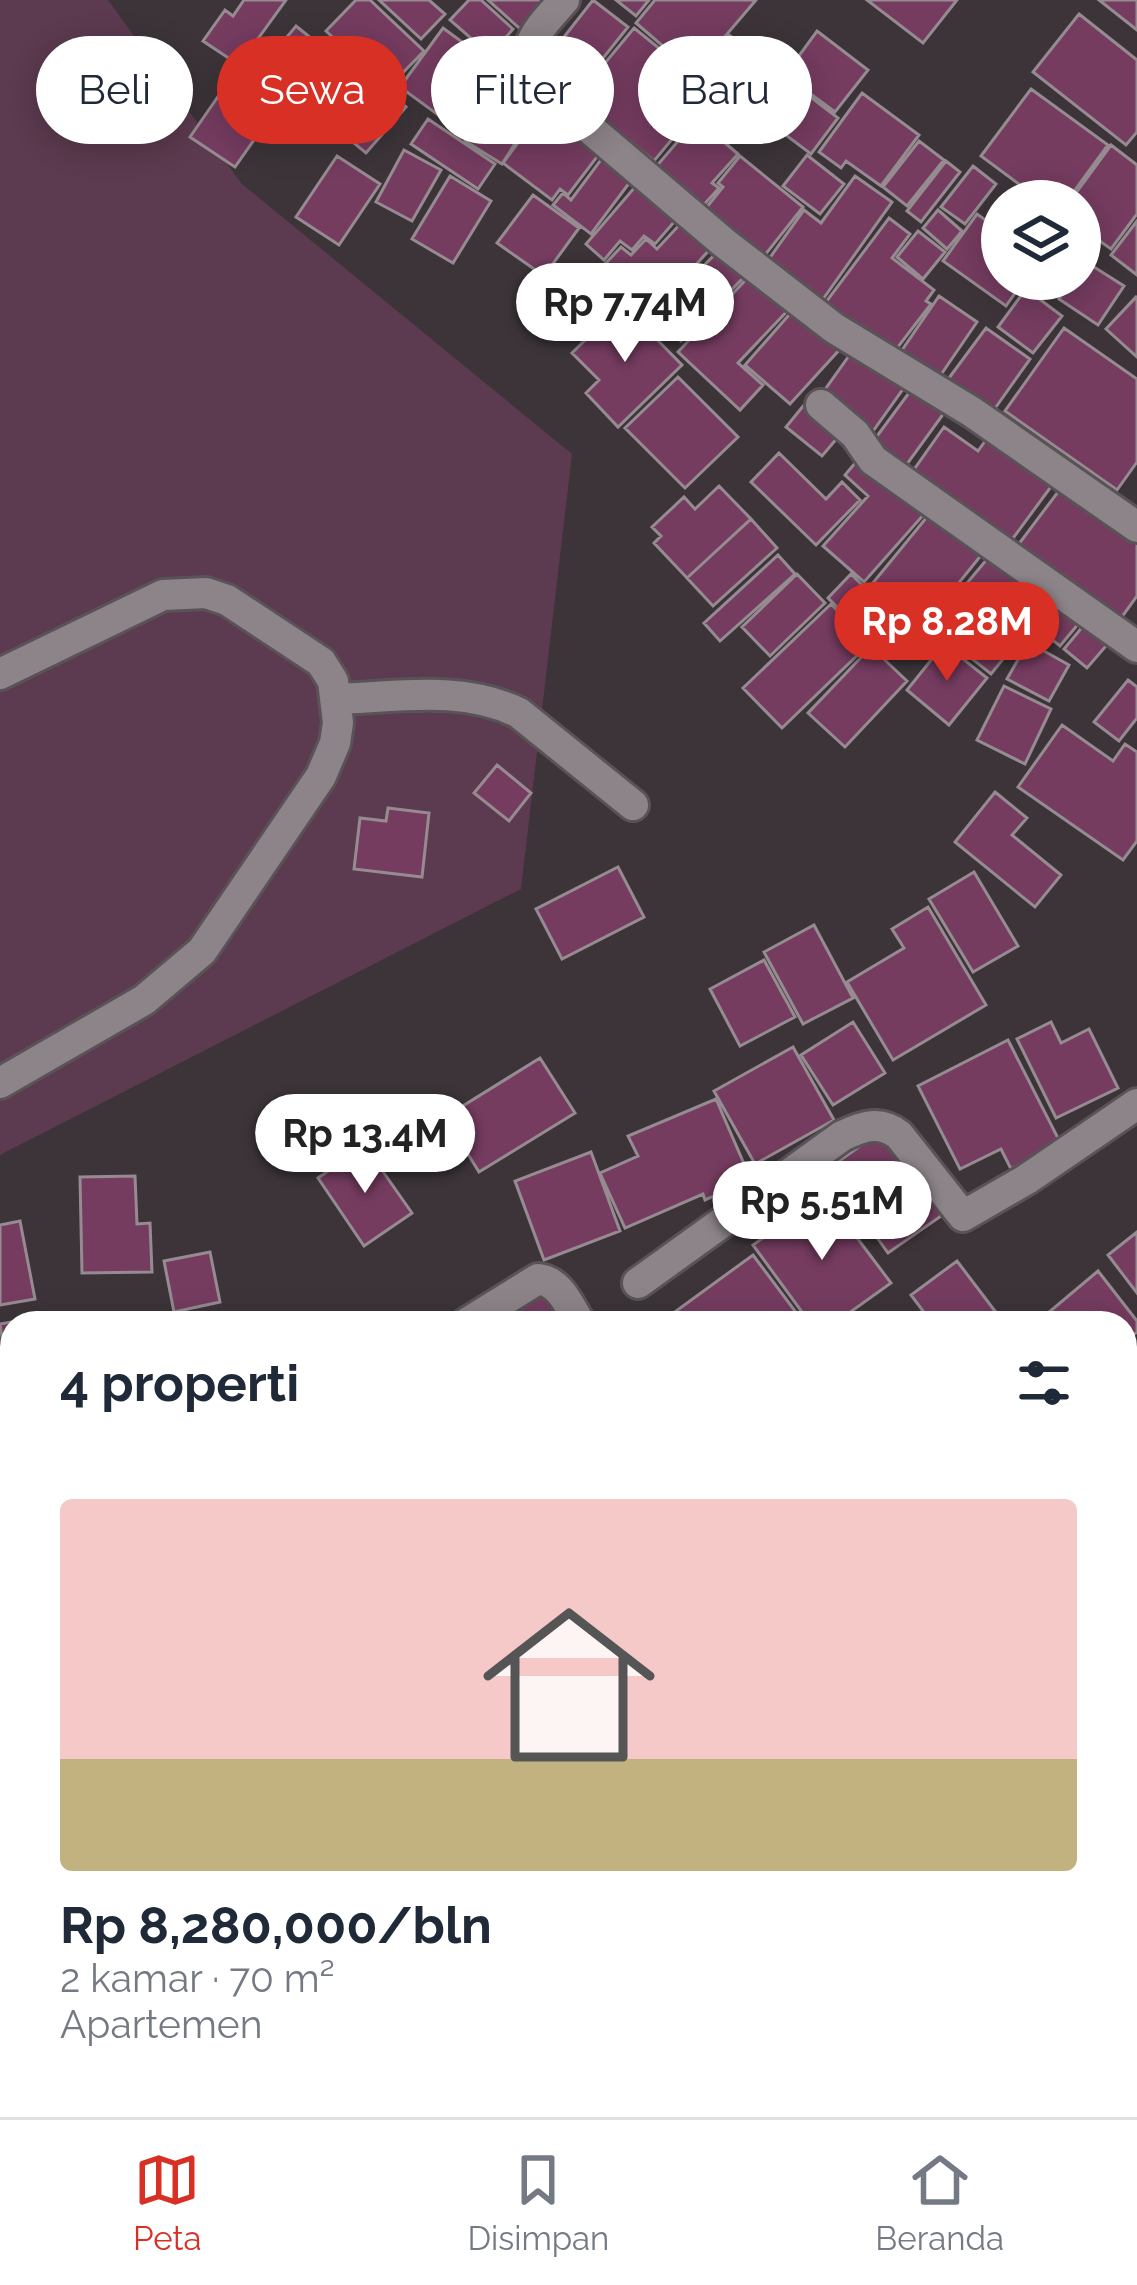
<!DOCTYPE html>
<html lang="id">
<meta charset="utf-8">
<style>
body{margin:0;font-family:Raleway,sans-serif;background:#f2f2f3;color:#1f2937;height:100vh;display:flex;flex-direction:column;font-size:45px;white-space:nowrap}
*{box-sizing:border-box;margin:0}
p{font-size:39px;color:#747a83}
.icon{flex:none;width:66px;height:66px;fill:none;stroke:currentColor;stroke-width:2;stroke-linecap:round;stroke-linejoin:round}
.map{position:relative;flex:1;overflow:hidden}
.details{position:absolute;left:0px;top:1311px;width:1137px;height:807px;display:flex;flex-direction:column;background:#fff;border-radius:36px 36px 0 0;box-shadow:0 6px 30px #0003}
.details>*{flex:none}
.hud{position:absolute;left:36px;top:36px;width:1065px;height:108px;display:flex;gap:24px}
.tools{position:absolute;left:981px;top:180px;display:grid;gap:24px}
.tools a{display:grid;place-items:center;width:120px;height:120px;border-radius:50%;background:#fff;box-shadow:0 6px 30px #0003;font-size:60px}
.price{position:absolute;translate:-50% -102px;padding:0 27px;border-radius:42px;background:#fff;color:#222;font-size:39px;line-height:78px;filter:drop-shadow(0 3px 6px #0008)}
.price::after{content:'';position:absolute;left:50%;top:72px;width:36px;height:27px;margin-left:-18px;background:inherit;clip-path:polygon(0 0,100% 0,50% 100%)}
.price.on{background:#d93025;color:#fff}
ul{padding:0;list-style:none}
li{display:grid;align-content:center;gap:24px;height:636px;padding:0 60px}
li span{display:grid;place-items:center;height:372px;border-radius:12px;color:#555}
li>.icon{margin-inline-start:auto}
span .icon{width:216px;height:216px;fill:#fffc;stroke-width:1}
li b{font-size:51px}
h2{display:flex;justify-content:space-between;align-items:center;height:144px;padding:0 60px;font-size:51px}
.tag{padding:0 42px;border-radius:54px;background:#fff;box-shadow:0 6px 30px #0003;font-size:42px;line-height:108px}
.tag.on{background:#d93025;color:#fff}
.menu{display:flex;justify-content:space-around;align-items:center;height:168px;border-top:3px solid #e0e1e3;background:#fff;font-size:33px;color:#747a83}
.menu a{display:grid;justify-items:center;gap:6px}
.menu .on{color:#d93025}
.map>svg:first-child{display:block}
.green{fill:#5c3a4f}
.water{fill:#995d82}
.building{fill:#753c60;stroke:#958b90;stroke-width:3}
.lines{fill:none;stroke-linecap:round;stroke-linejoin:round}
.lane-casing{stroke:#595357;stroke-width:27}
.street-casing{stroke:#595357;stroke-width:36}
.secondary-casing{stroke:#595357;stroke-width:36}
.lane{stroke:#8d8489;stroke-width:21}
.street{stroke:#8d8489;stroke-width:30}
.secondary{stroke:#8d8489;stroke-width:30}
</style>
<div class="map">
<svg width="1137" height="2117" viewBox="0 0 1137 2117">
<rect width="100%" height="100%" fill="#3c3439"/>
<path class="green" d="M 0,0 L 108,0 L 242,184 L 572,454 L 521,889 L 0,1155 Z"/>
<path class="water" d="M 1125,2088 L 1137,2117 L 883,2117 L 900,2106 L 1125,2106 Z"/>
<path class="building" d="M 244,0 L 286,0 L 239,65 L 203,41 L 225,10 L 233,16 Z
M 356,0 L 370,0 L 424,51 L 388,88 L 326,31 Z
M 379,0 L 429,0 L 445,14 L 421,39 Z
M 469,0 L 481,0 L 513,29 L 490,55 L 450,20 Z
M 488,0 L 559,0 L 527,35 Z
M 593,0 L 628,27 L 576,92 L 542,65 Z
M 616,0 L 649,0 L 636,16 Z
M 655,0 L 756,0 L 694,73 L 636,23 Z
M 867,0 L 957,0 L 923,43 Z
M 1099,0 L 1137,0 L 1137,30 Z
M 1079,14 L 1137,60 L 1137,132 L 1126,145 L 1033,72 Z
M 296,26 L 333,56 L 338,50 L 406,107 L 366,153 L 262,67 Z
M 443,28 L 499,69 L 456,128 L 400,87 Z
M 634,28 L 712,91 L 654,161 L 576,98 Z
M 817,31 L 868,70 L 835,112 L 785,75 Z
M 729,35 L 838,118 L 811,154 L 701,71 Z
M 233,75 L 278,106 L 235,167 L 190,137 Z
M 1031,89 L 1108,145 L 1067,201 L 1042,201 L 981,156 Z
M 862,93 L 919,135 L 881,186 L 846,161 L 841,168 L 819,152 Z
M 495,94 L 532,117 L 502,164 L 465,141 Z
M 545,106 L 603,149 L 568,195 L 560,189 L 552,200 L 503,163 Z
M 428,119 L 495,164 L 478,189 L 411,144 Z
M 697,119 L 738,154 L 712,183 L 719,188 L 700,209 L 654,169 Z
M 919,141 L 944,160 L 907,206 L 883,187 Z
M 1111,145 L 1137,165 L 1137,214 L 1111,249 L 1080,227 L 1080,201 L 1070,201 Z
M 404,150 L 441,170 L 412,221 L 376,202 Z
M 606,153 L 636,174 L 591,234 L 553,205 L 563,193 L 571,200 Z
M 807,155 L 844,184 L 820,214 L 783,186 Z
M 337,156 L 380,184 L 339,245 L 296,217 Z
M 740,156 L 803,207 L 761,260 L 702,213 L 723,187 L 718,183 Z
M 946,161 L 960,172 L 921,222 L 907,211 Z
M 973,166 L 996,184 L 965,224 L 941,207 Z
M 450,176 L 491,201 L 453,263 L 412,239 Z
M 855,176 L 892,202 L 821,302 L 766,263 L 804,210 L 821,223 Z
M 641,180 L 681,214 L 655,244 L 644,236 L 632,250 L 620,241 L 604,260 L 586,244 Z
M 533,195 L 579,228 L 544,276 L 497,243 Z
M 938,210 L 962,231 L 947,249 L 923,228 Z
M 977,214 L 1002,232 L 1002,279 L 1025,279 L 1006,306 L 943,261 Z
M 889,218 L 910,234 L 892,258 L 934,290 L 926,301 L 931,304 L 891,356 L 823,306 Z
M 683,221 L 712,247 L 644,322 L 594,276 L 621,247 L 631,255 L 646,239 L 657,249 Z
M 1137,221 L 1137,275 L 1111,255 Z
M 918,231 L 945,252 L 923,279 L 897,257 Z
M 720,249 L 746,275 L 681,341 L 655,316 Z
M 1083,260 L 1124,286 L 1098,325 L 1059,299 L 1071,279 L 1080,279 Z
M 754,271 L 792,306 L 738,363 L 763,385 L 740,410 L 678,352 Z
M 1026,289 L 1062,316 L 1033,353 L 998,327 Z
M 939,296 L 977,322 L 938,379 L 900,353 Z
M 1136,297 L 1137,298 L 1137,357 L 1106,329 Z
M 622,304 L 682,365 L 618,427 L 586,393 L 599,380 L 572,353 Z
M 795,308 L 841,348 L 790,404 L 745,365 Z
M 986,328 L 1030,359 L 991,414 L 946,382 Z
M 1064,328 L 1137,379 L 1137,462 L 1117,490 L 1005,411 Z
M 851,353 L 903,389 L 871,434 L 819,398 Z
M 678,377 L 738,437 L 685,488 L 625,428 Z
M 911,390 L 944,413 L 902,471 L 869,447 Z
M 808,400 L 845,429 L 822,456 L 786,427 Z
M 944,427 L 978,451 L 988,437 L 1053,484 L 1011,541 L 913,471 Z
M 779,453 L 826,499 L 842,482 L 860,500 L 816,545 L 751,482 Z
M 861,456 L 926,512 L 864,582 L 823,546 L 868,496 L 845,475 Z
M 1067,480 L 1137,534 L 1137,596 L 1119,621 L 1018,545 Z
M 719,486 L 751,519 L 687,578 L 654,543 L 661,536 L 652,527 L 684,497 L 695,509 Z
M 931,512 L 983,553 L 924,626 L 872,584 Z
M 751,519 L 777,548 L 713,606 L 687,578 Z
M 993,552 L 1051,600 L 991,674 L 931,626 Z
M 778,555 L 795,574 L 720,641 L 704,623 Z
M 797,574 L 825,603 L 770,656 L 742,627 Z
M 851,574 L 880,603 L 871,612 L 884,624 L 869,639 L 828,598 Z
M 1064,598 L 1085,616 L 1060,646 L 1039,629 Z
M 831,604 L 869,644 L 782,728 L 743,688 Z
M 1089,619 L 1112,639 L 1087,668 L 1064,649 Z
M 1028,642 L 1069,665 L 1049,701 L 1007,679 Z
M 944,644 L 987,678 L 949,725 L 907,690 Z
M 871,647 L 907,681 L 845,747 L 808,713 Z
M 1128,680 L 1137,687 L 1137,718 L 1119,741 L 1094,722 Z
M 1004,686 L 1051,709 L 1025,764 L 977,740 Z
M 1062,725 L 1113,761 L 1125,744 L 1137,752 L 1137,841 L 1123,860 L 1018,787 Z
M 497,765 L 531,793 L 509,821 L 474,793 Z
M 995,792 L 1027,818 L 1012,835 L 1061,875 L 1035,907 L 955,842 Z
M 388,808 L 429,813 L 422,877 L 354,869 L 360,818 L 386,821 Z
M 618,867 L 644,917 L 562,959 L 536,909 Z
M 974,872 L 1018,946 L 973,972 L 929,899 Z
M 928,907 L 986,1005 L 893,1060 L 847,982 L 904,948 L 892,929 Z
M 814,925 L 853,998 L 803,1024 L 764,952 Z
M 764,960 L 795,1017 L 740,1046 L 710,989 Z
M 853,1022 L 885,1073 L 833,1105 L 801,1055 Z
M 1051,1022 L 1061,1043 L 1089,1029 L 1118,1088 L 1056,1118 L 1017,1039 Z
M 1008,1040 L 1061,1144 L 1011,1169 L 1001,1149 L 960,1169 L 918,1086 Z
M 793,1047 L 834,1120 L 755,1164 L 714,1091 Z
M 540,1058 L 575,1113 L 479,1172 L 445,1117 Z
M 716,1099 L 751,1180 L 705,1200 L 703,1194 L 625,1228 L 600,1173 L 638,1156 L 628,1136 Z
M 880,1132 L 914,1180 L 863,1216 L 829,1168 Z
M 365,1146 L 412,1213 L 364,1246 L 318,1178 Z
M 591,1152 L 620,1231 L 544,1260 L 515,1181 Z
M 135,1176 L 137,1224 L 150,1223 L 152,1272 L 82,1273 L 80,1177 Z
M 919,1180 L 944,1214 L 888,1253 L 863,1218 Z
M 824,1194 L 891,1283 L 835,1323 L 810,1323 L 753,1245 Z
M 20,1221 L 35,1299 L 0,1305 L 0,1225 Z
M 1137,1232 L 1137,1293 L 1108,1255 Z
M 210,1252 L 220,1302 L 174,1312 L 164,1261 Z
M 753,1255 L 804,1323 L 661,1322 Z
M 957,1261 L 1001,1319 L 995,1323 L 932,1323 L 911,1295 Z
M 1098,1271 L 1137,1321 L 1137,1332 L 1125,1341 L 1125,1323 L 1036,1323 Z
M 543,1293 L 563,1323 L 509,1323 L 505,1317 Z
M 40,1317 L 41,1323 L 12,1323 L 12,1385 L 9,1385 L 0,1324 Z
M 12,1388 L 12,1473 L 7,1447 L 0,1448 L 0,1390 Z
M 12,1562 L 12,1632 L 0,1634 L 0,1564 Z
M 8,1643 L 12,1653 L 12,1693 L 0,1698 L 0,1646 Z
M 12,1700 L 12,1770 L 0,1775 L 0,1705 Z
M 6,1796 L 12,1810 L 12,1894 L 3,1898 L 0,1799 Z
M 12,1912 L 12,1979 L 0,1957 L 0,1919 Z
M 0,2042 L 12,2066 L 12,2072 L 0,2078 Z
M 14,2106 L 30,2106 L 36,2117 L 0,2117 Z
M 37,2106 L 106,2106 L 113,2117 L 43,2117 Z
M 334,2106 L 534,2106 L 542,2117 L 319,2117 Z"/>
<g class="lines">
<defs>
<path id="lane" d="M 691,2106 L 698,2117"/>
<path id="street" d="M 564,0 C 537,31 510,54 547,92 L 723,242 L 834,328 L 972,412 L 1137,527
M 821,405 L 855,434 L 873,460 L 1137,647
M 0,674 L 163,595 L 206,593 L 227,600 L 321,662 L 333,681 L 338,723 L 335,743 L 321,776 L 202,951 L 144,1000 L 0,1083
M 337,699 C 398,697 463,685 519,713 L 633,805
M 638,1283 L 842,1136 C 863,1126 880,1120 899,1135 L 963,1216 L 1027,1179 L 1137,1104
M 467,1323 L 538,1279 C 560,1281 569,1306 580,1323
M 0,1481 L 12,1483
M 0,2021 L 12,2037"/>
<path id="secondary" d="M 1125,1475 L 1137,1466
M 227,2117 L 244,2106"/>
</defs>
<use href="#lane" class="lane-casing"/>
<use href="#street" class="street-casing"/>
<use href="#secondary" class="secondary-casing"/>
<use href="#lane" class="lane"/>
<use href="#street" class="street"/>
<use href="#secondary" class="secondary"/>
</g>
</svg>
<div class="tools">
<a><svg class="icon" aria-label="layers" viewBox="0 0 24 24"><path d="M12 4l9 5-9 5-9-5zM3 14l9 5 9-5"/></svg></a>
</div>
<b class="price" style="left:625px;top:365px">Rp 7.74M</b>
<b class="price on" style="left:947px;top:684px">Rp 8.28M</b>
<b class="price" style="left:365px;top:1196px">Rp 13.4M</b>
<b class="price" style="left:822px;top:1263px">Rp 5.51M</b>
<div class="hud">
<a class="tag">Beli</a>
<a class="tag on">Sewa</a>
<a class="tag">Filter</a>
<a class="tag">Baru</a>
</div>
<section class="details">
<h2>4 properti<svg class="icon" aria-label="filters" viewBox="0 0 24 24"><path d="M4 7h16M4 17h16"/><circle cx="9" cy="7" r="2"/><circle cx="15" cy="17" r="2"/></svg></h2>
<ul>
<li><span style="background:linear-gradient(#f6c9c9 70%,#c2b280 0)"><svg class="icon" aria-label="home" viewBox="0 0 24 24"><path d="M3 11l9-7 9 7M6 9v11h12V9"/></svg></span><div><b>Rp 8,280,000/bln</b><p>2 kamar · 70 m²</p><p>Apartemen</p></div></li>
</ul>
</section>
</div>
<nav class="menu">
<a class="on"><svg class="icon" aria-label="map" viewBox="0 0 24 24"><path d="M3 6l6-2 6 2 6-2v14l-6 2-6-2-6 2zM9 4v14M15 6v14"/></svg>Peta</a>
<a><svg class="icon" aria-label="saved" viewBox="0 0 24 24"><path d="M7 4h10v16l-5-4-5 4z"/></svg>Disimpan</a>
<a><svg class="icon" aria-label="home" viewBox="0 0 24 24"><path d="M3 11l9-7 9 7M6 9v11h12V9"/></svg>Beranda</a>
</nav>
